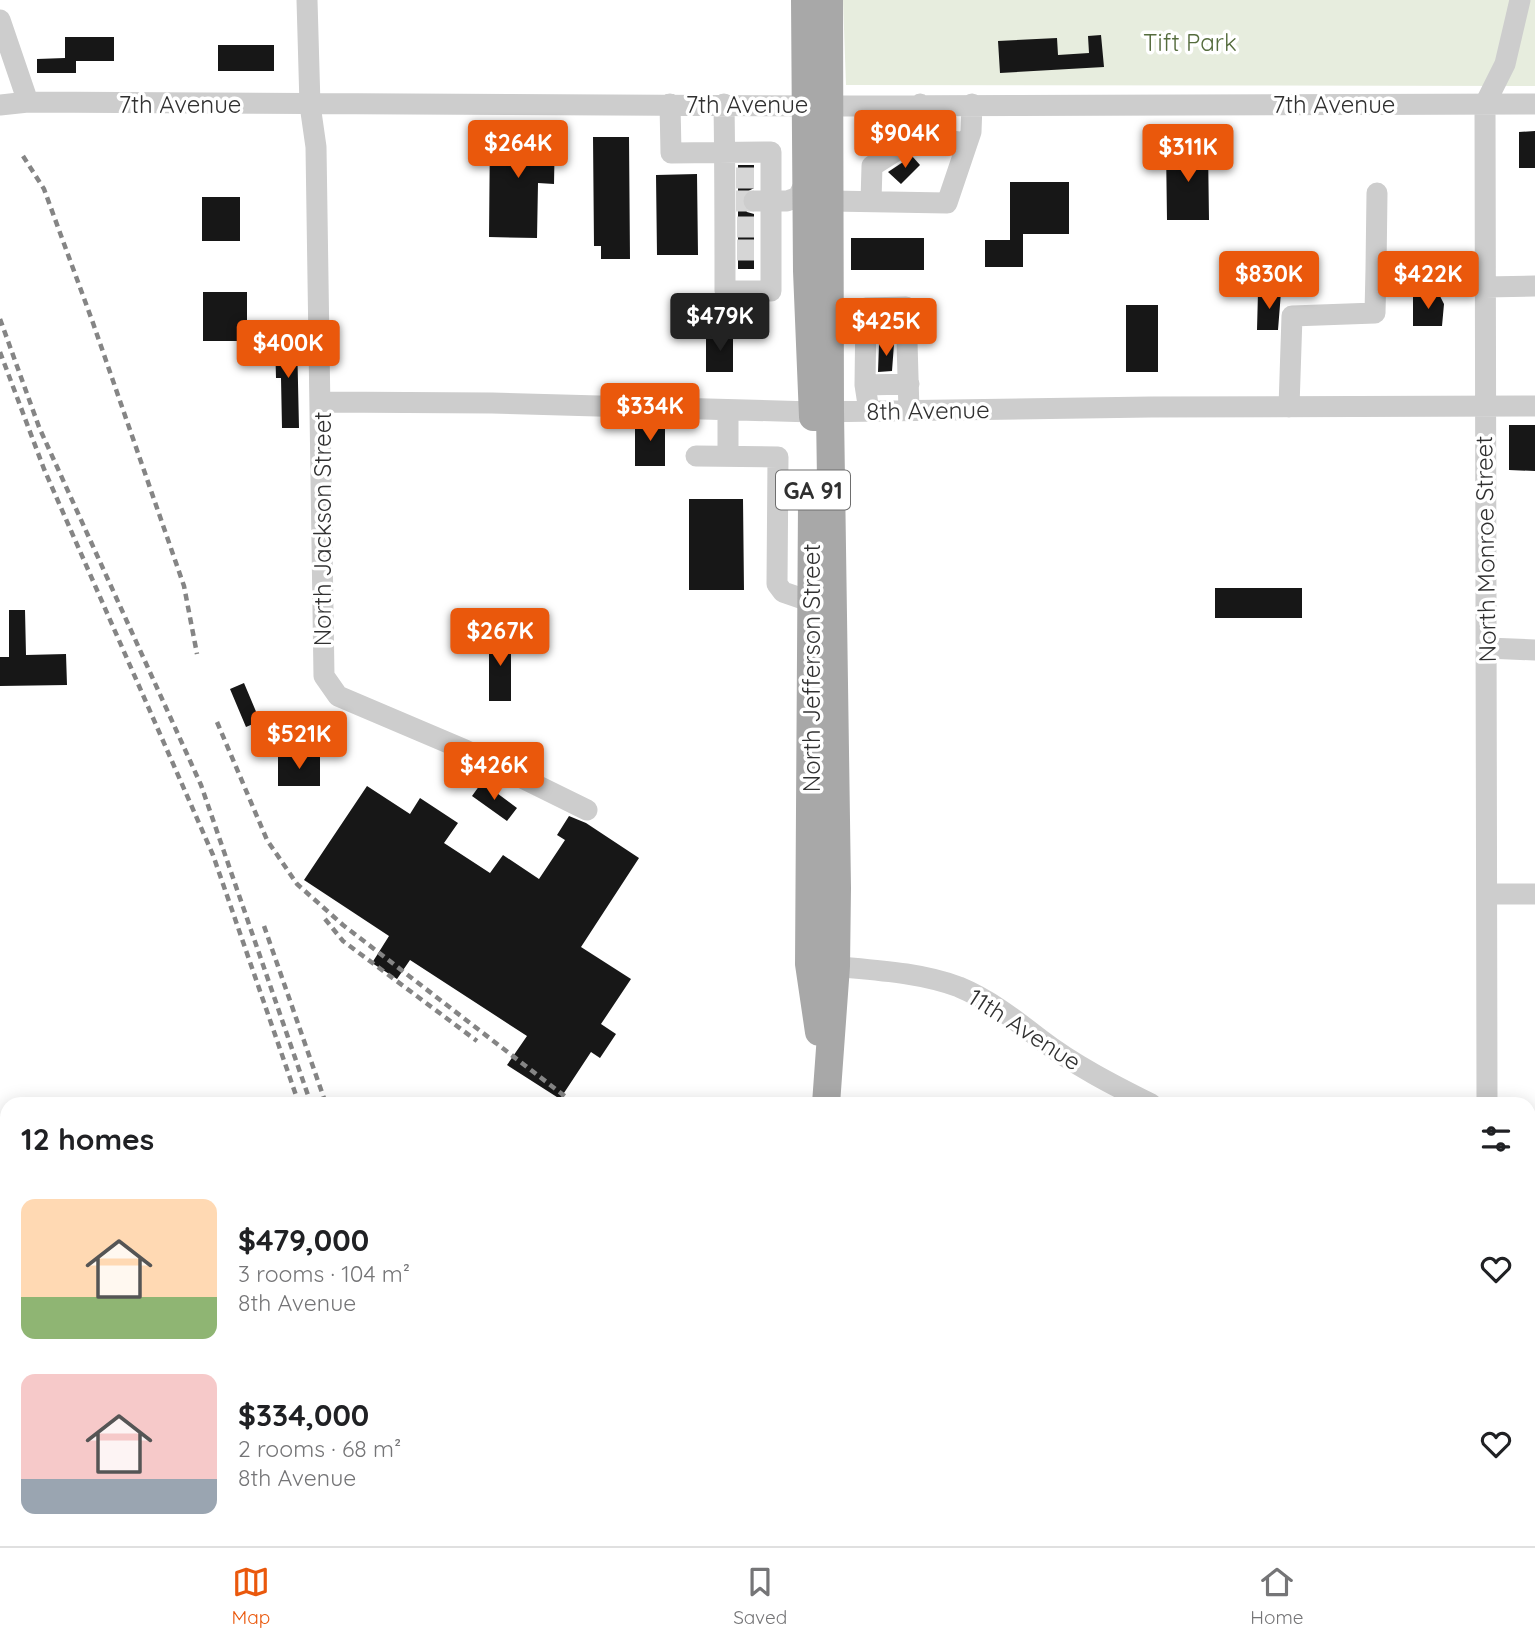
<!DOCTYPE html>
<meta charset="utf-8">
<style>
body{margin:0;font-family:Quicksand,sans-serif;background:#f2f2f2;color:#202124;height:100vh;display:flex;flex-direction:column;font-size:26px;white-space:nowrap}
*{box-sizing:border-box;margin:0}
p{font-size:23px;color:#757577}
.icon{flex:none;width:38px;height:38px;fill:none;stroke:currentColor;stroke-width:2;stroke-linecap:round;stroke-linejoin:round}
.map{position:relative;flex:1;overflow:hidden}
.side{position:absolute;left:0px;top:1097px;width:1536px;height:450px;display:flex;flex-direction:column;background:#fff;border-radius:21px 21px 0 0;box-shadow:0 4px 18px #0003}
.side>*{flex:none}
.price{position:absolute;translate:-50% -60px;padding:0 16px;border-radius:7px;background:#ea580c;color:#fff;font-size:23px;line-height:46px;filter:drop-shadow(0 2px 4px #0008)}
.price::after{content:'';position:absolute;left:50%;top:42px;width:21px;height:16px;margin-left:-10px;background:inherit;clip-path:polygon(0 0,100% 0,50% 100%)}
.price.on{background:#222;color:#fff}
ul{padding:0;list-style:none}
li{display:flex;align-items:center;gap:21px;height:175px;padding:0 21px}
li span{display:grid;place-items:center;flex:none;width:196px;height:140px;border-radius:14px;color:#555}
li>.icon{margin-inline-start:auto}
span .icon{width:84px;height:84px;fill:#fffc;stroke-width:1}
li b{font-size:30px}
h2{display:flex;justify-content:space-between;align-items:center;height:84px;padding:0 21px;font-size:30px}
.dock{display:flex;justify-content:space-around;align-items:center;height:98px;border-top:2px solid #e0e0e0;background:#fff;font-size:19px;color:#757577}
.dock a{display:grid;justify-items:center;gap:4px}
.dock .on{color:#ea580c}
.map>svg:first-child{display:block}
.green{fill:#e7edde}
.building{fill:#171717}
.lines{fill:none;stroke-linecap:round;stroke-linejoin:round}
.minor-tunnel{stroke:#d6d6d6;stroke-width:21;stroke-dasharray:21 10;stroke-linecap:butt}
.minor{stroke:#cdcdcd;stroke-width:21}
.major{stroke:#a8a8a8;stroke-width:28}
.rail{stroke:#858585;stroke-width:4.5;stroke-dasharray:7 5;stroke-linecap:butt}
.labels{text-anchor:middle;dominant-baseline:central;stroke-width:7;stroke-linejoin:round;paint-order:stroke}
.shield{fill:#fff;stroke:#6e6e6e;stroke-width:2}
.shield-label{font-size:23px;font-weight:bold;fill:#303030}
.park-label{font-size:24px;fill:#556c3d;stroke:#fff}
.street-label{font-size:24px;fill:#303030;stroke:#fff}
</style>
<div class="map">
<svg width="1535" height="1546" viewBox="0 0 1535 1546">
<rect width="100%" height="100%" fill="#fff"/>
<path class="green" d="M 843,0 L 1535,0 L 1535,86 L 846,85 Z"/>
<path class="building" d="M 1101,35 L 1104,67 L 1000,73 L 998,41 L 1057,38 L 1058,55 L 1089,53 L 1088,36 Z
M 65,37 L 114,37 L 114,61 L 76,61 L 76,73 L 37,73 L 37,59 L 65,58 Z
M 218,45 L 274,45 L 274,71 L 218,71 Z
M 490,129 L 555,130 L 554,184 L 538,183 L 537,238 L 489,237 Z
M 1535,131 L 1535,168 L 1519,168 L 1519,132 Z
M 593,137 L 629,137 L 630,259 L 601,259 L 601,246 L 594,246 Z
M 1166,147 L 1208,147 L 1209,220 L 1167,220 Z
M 912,156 L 920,165 L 901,184 L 888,172 Z
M 738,165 L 754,165 L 754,188 L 743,194 L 741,202 L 747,212 L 754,214 L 754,269 L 738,269 Z
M 697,174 L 698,255 L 657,255 L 656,175 Z
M 1010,182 L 1069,182 L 1069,234 L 1023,234 L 1023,267 L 985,267 L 985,240 L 1010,240 Z
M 202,197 L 240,197 L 240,241 L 202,241 Z
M 851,238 L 924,238 L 924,270 L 851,270 Z
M 203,292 L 247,292 L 247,341 L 203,341 Z
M 1258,292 L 1281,292 L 1278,330 L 1257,330 Z
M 1439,294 L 1444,304 L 1442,326 L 1413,326 L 1413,296 Z
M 1126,305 L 1158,305 L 1158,372 L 1126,372 Z
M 706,334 L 733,334 L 733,372 L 706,372 Z
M 297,338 L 299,428 L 282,428 L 281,378 L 276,378 L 275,339 Z
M 879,344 L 894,344 L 892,371 L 878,372 Z
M 635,420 L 665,421 L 665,466 L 635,466 Z
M 1509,425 L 1535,425 L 1535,471 L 1509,470 Z
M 689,499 L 743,499 L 744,590 L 689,590 Z
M 1215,588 L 1302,588 L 1302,618 L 1215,618 Z
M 9,610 L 25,610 L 26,655 L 66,654 L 67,685 L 0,686 L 0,657 L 9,657 Z
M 489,635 L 511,635 L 511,701 L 489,701 Z
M 244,683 L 260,721 L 246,727 L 230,689 Z
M 278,756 L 320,756 L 320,786 L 278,786 Z
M 482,782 L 517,808 L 507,821 L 472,796 Z
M 367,786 L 410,814 L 420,798 L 458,823 L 444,843 L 490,873 L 503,855 L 539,879 L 565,840 L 557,835 L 569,816 L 586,823 L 639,858 L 581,947 L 631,979 L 601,1024 L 616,1034 L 600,1058 L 591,1052 L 560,1099 L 507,1065 L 527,1036 L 410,960 L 397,979 L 372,963 L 389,936 L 304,880 Z"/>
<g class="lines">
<path class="minor-tunnel" d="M 736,178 L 754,178
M 736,201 L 754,201
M 737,227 L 754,227
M 737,250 L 754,250"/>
<path class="minor" d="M 307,0 L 310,105 L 316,147 L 324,676 L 338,696 L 465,750 L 587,810
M 0,20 L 28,102
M 670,104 L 671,153 L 771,152 L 771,291 L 725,291 C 725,229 725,166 724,104
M 0,105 L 28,102 L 831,106 L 1535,104
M 918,137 L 967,143
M 754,201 L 787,201 L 798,197 L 806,181
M 831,201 L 947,203 L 971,132 L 972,104
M 871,201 L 872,166 L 918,137 L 920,104
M 1376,269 L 1377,193
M 1485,287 L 1535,286
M 865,385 L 909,384
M 321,402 L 492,403 L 813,412 L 1151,407 L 1535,406
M 1289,407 L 1292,316 L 1375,313 L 1376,269 L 1485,268
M 728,410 L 728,456
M 869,411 L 865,385 L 866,308 L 906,307 L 909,411
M 696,456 L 778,457 L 777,584 L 783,592 L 812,602
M 1487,648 L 1535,650
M 1487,894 L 1535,894
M 821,965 C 867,970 916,971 959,987 C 990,1000 1014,1019 1040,1039 C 1074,1065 1113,1085 1151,1104
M 1487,1104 L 1485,104 L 1505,64 L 1520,0
M 1530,1146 L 1535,1146
M 1489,1540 L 1489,1546"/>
<path class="major" d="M 805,0 L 807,271 L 813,417
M 812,503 L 809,964 L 819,1032
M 826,1104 L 836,966 L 837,888 L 830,412 L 829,0
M 830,1540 L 830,1546"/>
<path class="rail" d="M 23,156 L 44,189 L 93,323 L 184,586 L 197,654
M 0,319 L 39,427 L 201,785 L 311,1104
M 0,352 L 44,469 L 213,855 L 299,1104
M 217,722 L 267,840 L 297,884 L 343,925 L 575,1104
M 325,919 L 343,941 L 477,1041
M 264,926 L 326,1104
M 450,1540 L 452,1546
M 473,1540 L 475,1546"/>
</g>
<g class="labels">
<rect class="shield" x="776" y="470.5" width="74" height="39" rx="5"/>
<g class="shield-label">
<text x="813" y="490">GA 91</text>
</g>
<g class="park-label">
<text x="1190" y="42">Tift Park</text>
</g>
<g class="street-label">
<text x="180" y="104">7th Avenue</text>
<text x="747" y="104">7th Avenue</text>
<text x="1334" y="104">7th Avenue</text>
<text transform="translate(928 410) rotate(-1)">8th Avenue</text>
<text transform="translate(322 529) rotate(-90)">North Jackson Street</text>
<text transform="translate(1485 549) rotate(-91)">North Monroe Street</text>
<text transform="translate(811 668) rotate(-90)">North Jefferson Street</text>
<text transform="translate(1025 1029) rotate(33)">11th Avenue</text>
</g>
</g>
</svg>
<b class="price" style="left:905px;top:170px">$904K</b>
<b class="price" style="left:518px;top:180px">$264K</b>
<b class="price" style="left:1188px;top:184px">$311K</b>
<b class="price" style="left:1269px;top:311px">$830K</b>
<b class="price" style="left:1428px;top:311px">$422K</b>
<b class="price on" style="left:720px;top:353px">$479K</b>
<b class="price" style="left:886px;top:358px">$425K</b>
<b class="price" style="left:288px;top:380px">$400K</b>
<b class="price" style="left:650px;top:443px">$334K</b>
<b class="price" style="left:500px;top:668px">$267K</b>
<b class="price" style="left:299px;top:771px">$521K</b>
<b class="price" style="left:494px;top:802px">$426K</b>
<section class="side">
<h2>12 homes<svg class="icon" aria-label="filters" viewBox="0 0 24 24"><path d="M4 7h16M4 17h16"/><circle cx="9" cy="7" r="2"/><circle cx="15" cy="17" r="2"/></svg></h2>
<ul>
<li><span style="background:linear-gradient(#ffd9b3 70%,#8fb573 0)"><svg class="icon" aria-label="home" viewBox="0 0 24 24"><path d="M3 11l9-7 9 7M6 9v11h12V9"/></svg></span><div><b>$479,000</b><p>3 rooms · 104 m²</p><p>8th Avenue</p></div><svg class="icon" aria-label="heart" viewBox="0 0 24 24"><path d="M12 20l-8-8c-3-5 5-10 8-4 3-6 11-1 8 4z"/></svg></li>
<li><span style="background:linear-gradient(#f6c9c9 75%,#9aa5b1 0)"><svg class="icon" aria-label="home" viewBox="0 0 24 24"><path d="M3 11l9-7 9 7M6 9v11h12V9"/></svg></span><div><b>$334,000</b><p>2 rooms · 68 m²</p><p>8th Avenue</p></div><svg class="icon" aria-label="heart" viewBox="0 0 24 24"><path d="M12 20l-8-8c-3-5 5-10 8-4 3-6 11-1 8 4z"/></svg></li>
</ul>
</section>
</div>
<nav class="dock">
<a class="on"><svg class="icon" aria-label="map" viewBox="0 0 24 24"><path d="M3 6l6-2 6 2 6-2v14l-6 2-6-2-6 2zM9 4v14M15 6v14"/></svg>Map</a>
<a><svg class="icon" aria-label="saved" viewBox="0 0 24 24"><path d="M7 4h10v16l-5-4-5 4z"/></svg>Saved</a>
<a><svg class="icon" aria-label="home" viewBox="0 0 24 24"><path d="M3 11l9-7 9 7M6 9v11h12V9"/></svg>Home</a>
</nav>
